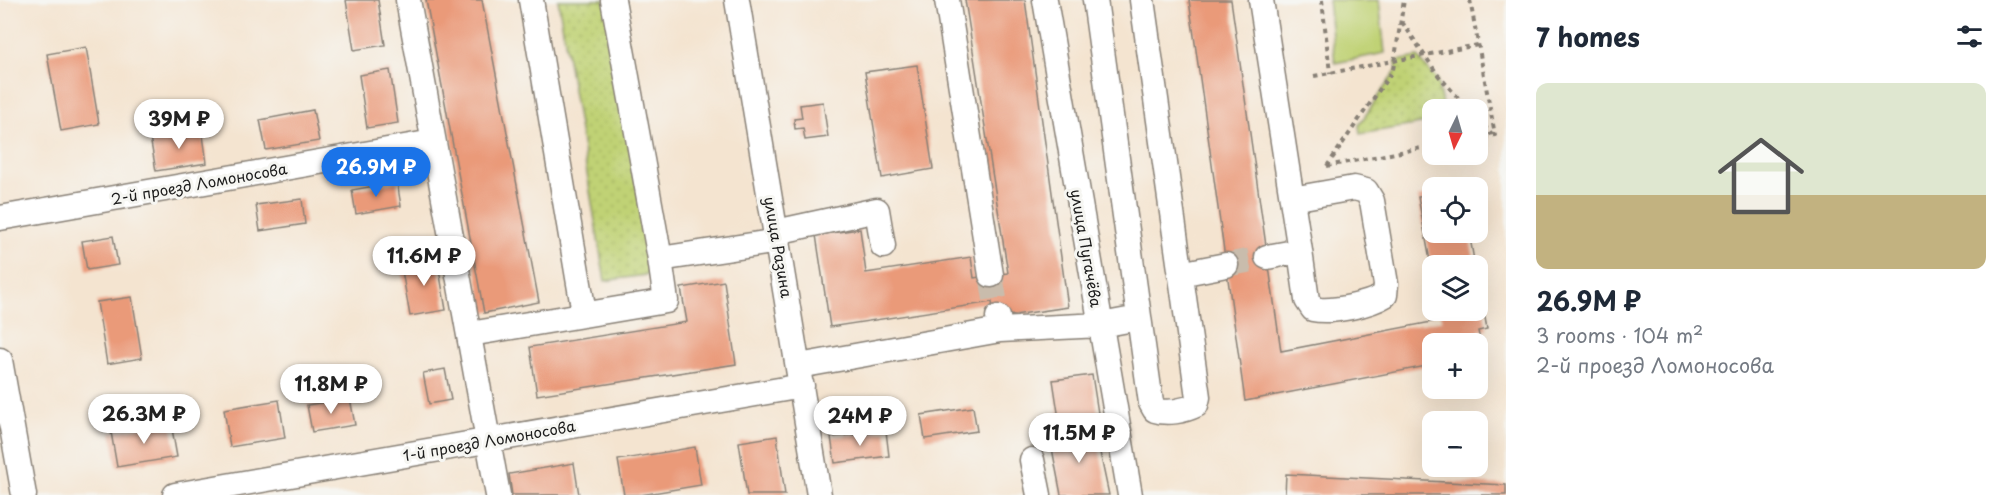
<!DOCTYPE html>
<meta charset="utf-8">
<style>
body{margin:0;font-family:"Playpen Sans",sans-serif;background:#f6f6f7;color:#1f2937;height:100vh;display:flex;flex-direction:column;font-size:22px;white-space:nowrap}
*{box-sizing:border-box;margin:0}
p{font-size:20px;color:#747a83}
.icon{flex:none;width:33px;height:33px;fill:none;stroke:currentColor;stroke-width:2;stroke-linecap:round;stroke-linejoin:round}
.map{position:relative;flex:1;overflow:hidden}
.panel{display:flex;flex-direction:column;background:#fff;width:510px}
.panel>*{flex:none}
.needle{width:39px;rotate:185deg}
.fabs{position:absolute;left:1422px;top:99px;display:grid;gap:12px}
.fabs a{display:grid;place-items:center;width:66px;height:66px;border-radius:12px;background:#fff;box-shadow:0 6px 24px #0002;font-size:30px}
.price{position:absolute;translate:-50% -51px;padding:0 14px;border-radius:21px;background:#fff;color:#222;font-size:20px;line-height:39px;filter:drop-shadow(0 2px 3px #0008)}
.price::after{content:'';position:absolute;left:50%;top:36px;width:18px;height:14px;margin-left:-9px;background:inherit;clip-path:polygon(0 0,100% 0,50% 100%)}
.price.current{background:#1a73e8;color:#fff}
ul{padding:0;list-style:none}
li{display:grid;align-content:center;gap:12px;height:318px;padding:0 30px}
li span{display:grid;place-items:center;height:186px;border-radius:12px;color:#555}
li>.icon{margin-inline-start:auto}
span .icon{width:108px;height:108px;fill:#fffc;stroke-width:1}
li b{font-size:26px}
h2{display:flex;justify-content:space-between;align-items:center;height:72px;padding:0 30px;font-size:26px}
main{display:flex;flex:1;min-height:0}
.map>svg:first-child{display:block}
.grass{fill:url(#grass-dots);stroke:#6e7748;stroke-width:1.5}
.pitch{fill:#c0d274;stroke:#6e7748;stroke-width:1.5}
.building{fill:#ea9a79}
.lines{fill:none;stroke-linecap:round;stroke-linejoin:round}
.minor-tunnel{stroke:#c9bcac;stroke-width:24;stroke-dasharray:24 12;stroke-linecap:butt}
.minor-casing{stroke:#888076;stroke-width:27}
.path{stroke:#888076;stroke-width:4;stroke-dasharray:4.5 4.5;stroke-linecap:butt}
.minor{stroke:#fff;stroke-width:24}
.labels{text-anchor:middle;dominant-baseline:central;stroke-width:6;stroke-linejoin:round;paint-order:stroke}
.street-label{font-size:15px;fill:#1c1c1c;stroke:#f6f6f2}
</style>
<main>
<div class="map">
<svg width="1506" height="495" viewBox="0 0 1506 495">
<defs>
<pattern id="grass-dots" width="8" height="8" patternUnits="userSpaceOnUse" patternTransform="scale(1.5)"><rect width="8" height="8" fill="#c0d274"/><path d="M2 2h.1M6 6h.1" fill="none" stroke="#a4b464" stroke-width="1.8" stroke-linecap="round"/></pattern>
</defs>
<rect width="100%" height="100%" fill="#f6f6f2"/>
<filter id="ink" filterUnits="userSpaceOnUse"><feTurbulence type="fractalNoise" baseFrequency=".0167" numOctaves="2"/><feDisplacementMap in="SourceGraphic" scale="12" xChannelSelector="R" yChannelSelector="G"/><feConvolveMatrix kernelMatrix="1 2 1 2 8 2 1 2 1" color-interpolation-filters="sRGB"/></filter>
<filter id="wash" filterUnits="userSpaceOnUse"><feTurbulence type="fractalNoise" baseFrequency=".008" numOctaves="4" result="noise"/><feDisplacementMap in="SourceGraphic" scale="24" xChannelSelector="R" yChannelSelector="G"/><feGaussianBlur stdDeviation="1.35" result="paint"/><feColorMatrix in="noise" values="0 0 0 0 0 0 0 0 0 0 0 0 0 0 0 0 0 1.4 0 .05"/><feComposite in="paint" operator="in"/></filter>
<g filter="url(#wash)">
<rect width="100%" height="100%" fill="#f4e4d0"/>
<path class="grass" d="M 558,0 L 606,0 L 652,274 L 605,281 Z
M 1418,57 L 1437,80 L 1443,109 L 1432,110 L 1432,122 L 1360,134 L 1359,125 L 1397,69 L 1396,61 Z"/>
<path class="pitch" d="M 1328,0 L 1379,0 L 1385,53 L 1335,63 Z"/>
<g id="blocks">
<path class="building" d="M 346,0 L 378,0 L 385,45 L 354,50 Z
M 426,0 L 482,0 L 539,302 L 484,313 Z
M 965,0 L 1025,0 L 1068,307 L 994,318 L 992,302 L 830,327 L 816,235 L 860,229 L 866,273 L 971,257 L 974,278 L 1008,273 Z
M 1189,0 L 1231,0 L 1281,351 L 1442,320 L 1440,310 L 1478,310 L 1479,283 L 1487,329 L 1478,331 L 1483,355 L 1478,356 L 1478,344 L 1432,344 L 1432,365 L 1245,401 Z
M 86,47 L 99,124 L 61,131 L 47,54 Z
M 917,65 L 933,169 L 882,178 L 865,72 Z
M 390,70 L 398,123 L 367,128 L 359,75 Z
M 823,102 L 828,137 L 805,140 L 803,128 L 795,129 L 794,119 L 802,118 L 800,105 Z
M 313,110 L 319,141 L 266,150 L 260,120 Z
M 202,129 L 207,163 L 156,171 L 150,137 Z
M 397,182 L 401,206 L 356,214 L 352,190 Z
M 1432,194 L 1432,232 L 1469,232 L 1475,266 L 1431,266 L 1418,197 Z
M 302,199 L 305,224 L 260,231 L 256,205 Z
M 113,236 L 118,265 L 87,270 L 82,241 Z
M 437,258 L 446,310 L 410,316 L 401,265 Z
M 724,281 L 736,364 L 537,395 L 530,347 L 687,322 L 681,288 Z
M 132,297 L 142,358 L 107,364 L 97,302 Z
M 445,369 L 451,400 L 429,404 L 423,373 Z
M 1092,375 L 1098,413 L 1059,419 L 1053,380 Z
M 350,398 L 355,425 L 312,432 L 307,405 Z
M 279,400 L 285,438 L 230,447 L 224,409 Z
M 973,407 L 977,431 L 925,439 L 921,415 Z
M 171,423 L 177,457 L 117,467 L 111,432 Z
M 1095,429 L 1109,495 L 1061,495 L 1050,438 Z
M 886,431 L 889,456 L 835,463 L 831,437 Z
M 777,436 L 785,495 L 747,495 L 739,442 Z
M 695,447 L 701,485 L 641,495 L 624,495 L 618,460 Z
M 574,463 L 579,495 L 512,495 L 509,474 Z
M 1286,474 L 1506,485 L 1506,495 L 1285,495 Z"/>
</g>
</g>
<g filter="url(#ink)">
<use href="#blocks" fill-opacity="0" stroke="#888076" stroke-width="1.5"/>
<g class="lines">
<path class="minor-tunnel" d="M 1226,265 L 1267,257
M 991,275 L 998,317"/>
<defs>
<path id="minor" d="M 408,0 L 498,495
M 531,0 L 584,313
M 613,0 L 660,259 L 778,241
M 737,0 L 819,495
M 947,0 L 991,275
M 1045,0 L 1130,495
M 1095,0 L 1151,403 L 1155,410 C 1167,414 1184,411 1196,405 L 1198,397 L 1142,0
M 1261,0 L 1300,251 L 1267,257
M 1292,199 L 1354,188 L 1366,191 L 1372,201 L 1386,284 L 1385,295 C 1369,305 1331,313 1313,309 L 1307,300 L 1300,251
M 0,218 L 433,142
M 776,232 L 877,210 L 883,246
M 1180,274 L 1226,265
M 1000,330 L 1101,325 L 1139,318
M 470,334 L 666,301 L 660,259
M 0,360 L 24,495
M 799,366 L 1000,330 L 998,317
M 1032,460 L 1039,495
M 175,495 L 802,386"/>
</defs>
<use href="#minor" class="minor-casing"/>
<path class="path" d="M 1322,0 L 1330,73
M 1470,0 L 1495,135 L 1478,138
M 1402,22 L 1438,75 L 1469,110
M 1314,76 L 1478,45
M 1478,119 L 1492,135
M 1327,166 L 1393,70 L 1404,0
M 1327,166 L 1432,146"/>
<use href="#minor" class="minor"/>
</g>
</g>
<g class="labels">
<g class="street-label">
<text transform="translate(199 183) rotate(-10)">2-й проезд Ломоносова</text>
<text transform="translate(779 247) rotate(80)">улица Разина</text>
<text transform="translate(1087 248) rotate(80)">улица Пугачёва</text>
<text transform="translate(489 440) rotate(-10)">1-й проезд Ломоносова</text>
</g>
</g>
</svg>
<div class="fabs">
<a><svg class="needle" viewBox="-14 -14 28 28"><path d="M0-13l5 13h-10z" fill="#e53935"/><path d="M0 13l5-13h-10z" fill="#747a83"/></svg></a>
<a><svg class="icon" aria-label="locate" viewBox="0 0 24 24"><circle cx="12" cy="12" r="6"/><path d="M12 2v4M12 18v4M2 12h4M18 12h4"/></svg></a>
<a><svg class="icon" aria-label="layers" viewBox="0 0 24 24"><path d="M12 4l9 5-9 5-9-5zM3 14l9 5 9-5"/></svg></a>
<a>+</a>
<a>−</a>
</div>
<b class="price" style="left:179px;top:150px">39M ₽</b>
<b class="price current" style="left:376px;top:198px">26.9M ₽</b>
<b class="price" style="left:424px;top:287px">11.6M ₽</b>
<b class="price" style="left:331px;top:415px">11.8M ₽</b>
<b class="price" style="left:144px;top:445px">26.3M ₽</b>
<b class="price" style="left:860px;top:447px">24M ₽</b>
<b class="price" style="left:1079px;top:464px">11.5M ₽</b>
</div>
<section class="panel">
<h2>7 homes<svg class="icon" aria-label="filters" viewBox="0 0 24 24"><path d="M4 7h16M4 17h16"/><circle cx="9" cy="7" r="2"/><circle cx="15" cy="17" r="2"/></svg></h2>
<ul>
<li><span style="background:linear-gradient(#dfe7d0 60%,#c2b280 0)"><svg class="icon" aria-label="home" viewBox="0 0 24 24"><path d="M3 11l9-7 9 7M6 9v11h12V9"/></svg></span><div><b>26.9M ₽</b><p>3 rooms · 104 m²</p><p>2-й проезд Ломоносова</p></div></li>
</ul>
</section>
</main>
